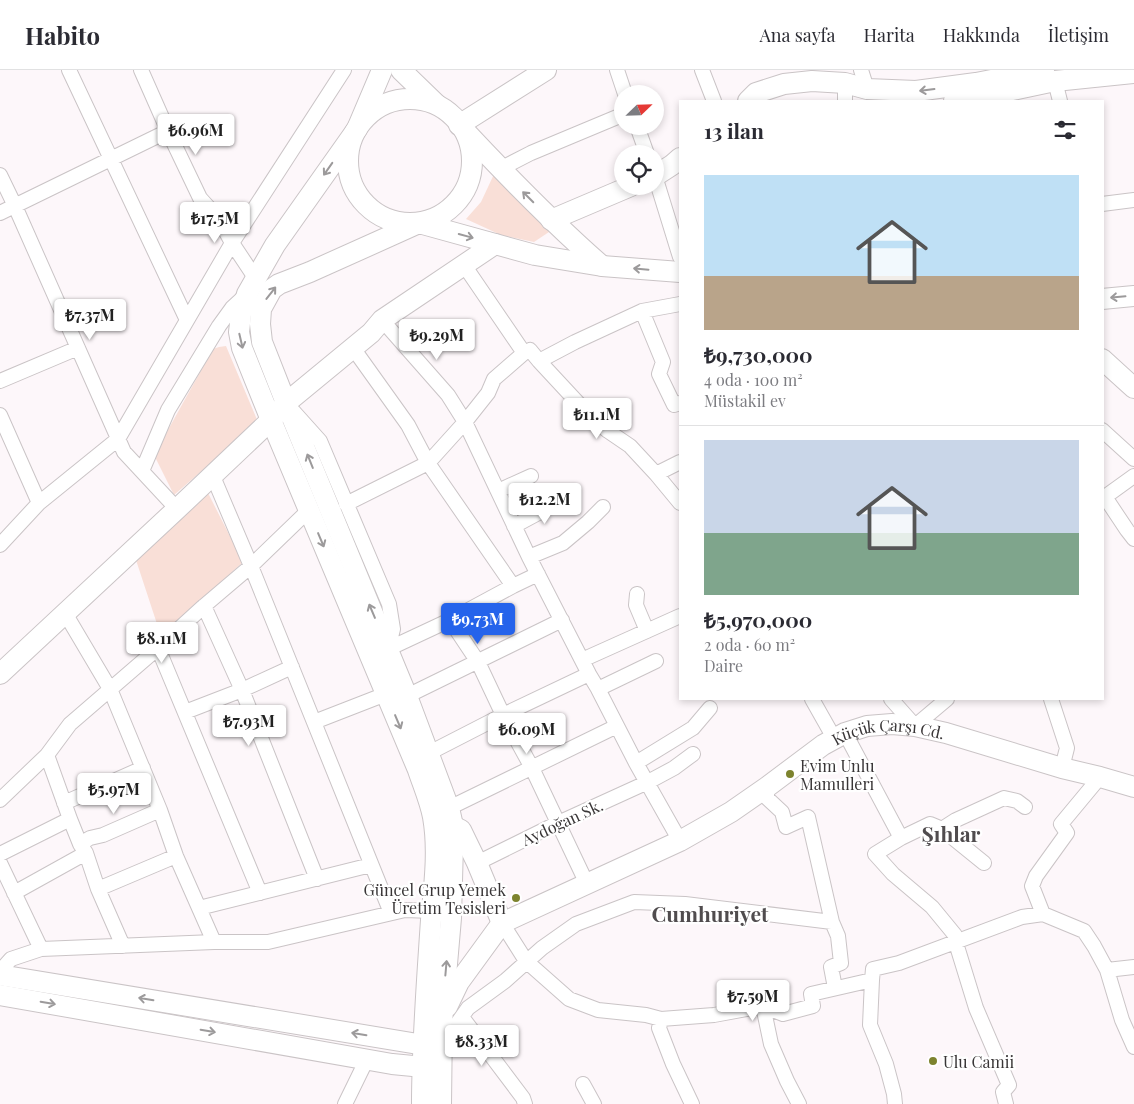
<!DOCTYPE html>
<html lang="tr">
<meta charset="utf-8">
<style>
body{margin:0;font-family:"Playfair Display",serif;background:#f7f7f7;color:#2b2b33;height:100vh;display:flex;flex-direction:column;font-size:19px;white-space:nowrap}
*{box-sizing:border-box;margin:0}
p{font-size:16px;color:#7c7c81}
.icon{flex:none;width:28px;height:28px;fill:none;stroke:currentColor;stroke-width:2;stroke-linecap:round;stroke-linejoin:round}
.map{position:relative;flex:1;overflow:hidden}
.drawer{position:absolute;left:679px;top:30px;width:425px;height:600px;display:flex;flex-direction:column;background:#fff;border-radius:0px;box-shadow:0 2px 8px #0003}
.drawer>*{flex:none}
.needle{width:32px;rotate:67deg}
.buttons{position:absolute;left:614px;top:15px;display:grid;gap:10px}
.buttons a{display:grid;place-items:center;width:50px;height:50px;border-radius:50%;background:#fff;box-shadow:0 2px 8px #0003;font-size:25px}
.price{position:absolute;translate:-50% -42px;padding:0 11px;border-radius:5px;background:#fff;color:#222;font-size:16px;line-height:32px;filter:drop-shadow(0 1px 2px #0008)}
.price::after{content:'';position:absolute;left:50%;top:30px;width:15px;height:11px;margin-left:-8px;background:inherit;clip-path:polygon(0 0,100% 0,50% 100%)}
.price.on{background:#2563eb;color:#fff}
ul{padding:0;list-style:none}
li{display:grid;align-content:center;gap:10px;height:265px;padding:0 25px}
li+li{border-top:1px solid #e1e1e2}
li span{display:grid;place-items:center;height:155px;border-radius:0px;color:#555}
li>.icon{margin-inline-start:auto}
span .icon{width:90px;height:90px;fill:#fffc;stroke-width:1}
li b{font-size:21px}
h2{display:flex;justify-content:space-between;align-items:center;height:60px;padding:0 25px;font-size:21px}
header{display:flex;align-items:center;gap:30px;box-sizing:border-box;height:70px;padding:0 25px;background:#fff;border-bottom:1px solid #e1e1e2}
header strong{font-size:24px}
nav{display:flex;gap:28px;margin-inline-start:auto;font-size:18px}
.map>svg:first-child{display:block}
.green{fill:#f9dfd7}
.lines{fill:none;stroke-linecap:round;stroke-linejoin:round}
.street-casing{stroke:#cac4c6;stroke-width:16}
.secondary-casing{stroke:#cac4c6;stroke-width:22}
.street{stroke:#fff;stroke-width:14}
.secondary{stroke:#fff;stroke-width:20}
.oneway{stroke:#9c9a9b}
.poi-dot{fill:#7d832e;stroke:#fff;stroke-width:2}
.labels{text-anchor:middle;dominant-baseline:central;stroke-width:4.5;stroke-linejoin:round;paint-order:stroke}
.street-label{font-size:16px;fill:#393637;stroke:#fff}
.poi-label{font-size:16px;fill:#393637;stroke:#fff;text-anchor:start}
.district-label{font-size:21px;font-weight:bold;fill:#504c4e;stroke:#fff}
</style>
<header>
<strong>Habito</strong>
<nav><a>Ana sayfa</a><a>Harita</a><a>Hakkında</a><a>İletişim</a></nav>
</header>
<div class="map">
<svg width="1134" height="1034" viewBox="0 0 1134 1034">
<rect width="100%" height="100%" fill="#fdf7fa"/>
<path class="green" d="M 495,102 L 550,157 L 549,162 L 534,172 L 501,165 L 466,149 L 481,132 Z
M 226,276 L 258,352 L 174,425 L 154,385 L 213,279 L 219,277 Z
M 207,421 L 243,492 L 169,560 L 163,559 L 157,554 L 135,487 Z"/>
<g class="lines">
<defs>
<path id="street" d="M 69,0 L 187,250
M 141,0 L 168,61 L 200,128 L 219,149 L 232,173 L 256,209
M 617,0 L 625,24
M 702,0 L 714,31
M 861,0 L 867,19
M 1055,11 L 1060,31
M 845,13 L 845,31
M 637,56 L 647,84
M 500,99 L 531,83 L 622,45
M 0,105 L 15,136 L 124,382 L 177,439
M 655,106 L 680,187
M 1102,134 L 1134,130
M 0,143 L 168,61
M 464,195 L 524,283
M 642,241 L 663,292 L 659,304 L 674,335 L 680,333
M 382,250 L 448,325 L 465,352 L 529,487 L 589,604 L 598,619 L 636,693 L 680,771
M 353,278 L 408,355 L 428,393 L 513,516
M 539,291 L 575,272 L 642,241 L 680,234
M 0,311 L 78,278
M 294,342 L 320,371 L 389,534 L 393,559 L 388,579
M 0,345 L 39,433
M 1102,360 L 1134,389
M 142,401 L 168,340 L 219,256 L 232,238 L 245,226
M 212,404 L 251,496 L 391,843
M 656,404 L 680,392
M 498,421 L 531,406
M 1105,427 L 1127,460 L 1134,469
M 1102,429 L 1134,406
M 346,434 L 428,393 L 465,352 L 488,323 L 494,309 L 524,283 L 530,280 L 539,291 L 591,347 L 608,361 L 630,376 L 656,404 L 680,433
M 514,456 L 555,434 L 565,430
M 0,475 L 39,433 L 118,369 L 232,173 L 344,0
M 529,487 L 563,473 L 588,452 L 603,437
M 637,524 L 636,535 L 647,561
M 204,536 L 242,620 L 317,809
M 65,543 L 110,619 L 160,740 L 176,786 L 214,872
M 450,550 L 478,592 L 503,645 L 532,698 L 587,814
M 158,578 L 260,823
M 388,579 L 450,550 L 513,516 L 538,504
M 582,590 L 680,546
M 598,619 L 656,591
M 407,626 L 562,550
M 812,629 L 834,668
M 891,629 L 915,656 L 947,629
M 1051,629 L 1067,678 L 1062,698
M 185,642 L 242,620 L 292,597
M 314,652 L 386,624
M 845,663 L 901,768 L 930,754 L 942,759 L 984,793
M 429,683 L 503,645 L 589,604
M 47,685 L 70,749 L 80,774 L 86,783 L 98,819 L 123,876
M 636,693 L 693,658 L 710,638
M 767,717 L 767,728 L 782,742 L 786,757 L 808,747 L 832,852 L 838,866 L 841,893 L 831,897 L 835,918
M 0,730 L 47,685 L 70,654 L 158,578 L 204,536 L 251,496 L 309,440
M 64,733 L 143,698
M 449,738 L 617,656
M 942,759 L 956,750 L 1004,728 L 1017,731 L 1025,737
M 901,768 L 875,784 L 893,804 L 932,837 L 955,865 L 956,873 L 976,938 L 1009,1015 L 1003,1022 L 1006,1034
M 80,774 L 90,768 L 103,765 L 160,740
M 0,784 L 70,749
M 0,793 L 41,879
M 477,793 L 558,753 L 648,712 L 674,698 L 693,684
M 98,819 L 176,786
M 14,823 L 86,783
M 199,838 L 371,795
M 1043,844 L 1032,816 L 1036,806 L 1067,763 L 1061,754 L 1100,707
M 502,853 L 526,891 L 569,929 L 598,940 L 646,945 L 661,949 L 714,945 L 763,936 L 783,944 L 813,936 L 811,924 L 872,910 L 873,899 L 899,893 L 1022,847 L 1043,844 L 1084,861 L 1094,876 L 1107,900 L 1122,950 L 1134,977
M 1107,900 L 1134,897
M 0,901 L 11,889 L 41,879 L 214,872 L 268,872 L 405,840 L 432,841
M 872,910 L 870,955 L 886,994 L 894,1024 L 895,1034
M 763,936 L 771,974 L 787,1011 L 799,1034
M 462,947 L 523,1028 L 525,1034
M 661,949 L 659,958 L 673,994 L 692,1034
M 442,975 L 468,938 L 505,911 L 542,878 L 576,854 L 634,832 L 685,834 L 832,852
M 583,1014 L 594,1034
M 345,1034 L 367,989"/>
<g id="secondary">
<path d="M 382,0 L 357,59 L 275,175 L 247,224 L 241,244 L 239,262 L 242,278 L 271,350 L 418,700 C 423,715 430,731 433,747 C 439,781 434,817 431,850 C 427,911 422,973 422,1034"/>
<path d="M 401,0 L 436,34"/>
<circle cx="410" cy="91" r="62"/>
<path d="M 748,31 L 756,23 L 784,14 L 812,11 L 845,13 L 867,19 L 916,21 L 976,13 L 1044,0"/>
<path d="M 954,31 L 980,27 L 1055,11 L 1134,3"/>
<path d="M 459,55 L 546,0"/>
<path d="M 466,62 C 510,109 554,154 602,196"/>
<path d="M 655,106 L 672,95 L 680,88"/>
<path d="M 551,150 L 631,116"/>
<path d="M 1102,229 L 1134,226"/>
<path d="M 1102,289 L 1134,318"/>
<path d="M 0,604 L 177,439 L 271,350 L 286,333 L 371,263 L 382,250 L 495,174"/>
<path d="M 453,756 L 461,760 L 477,793 L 502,853"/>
<path d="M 0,905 L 424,975 L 437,975"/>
<path d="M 0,925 L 392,994 L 434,998"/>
<path id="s1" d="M 447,937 L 459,912 L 502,853 L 680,771 L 731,742 L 767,717 L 823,675 L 845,663 L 867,656 L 892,654 L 915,656 L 946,663 L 1062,698 L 1100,707 L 1134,717"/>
<path d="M 441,1034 L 442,952 L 451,848 L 453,774 L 453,756 L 449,738 L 407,626 L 286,333 L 262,272 L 260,254 L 261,239 L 272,219 L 279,214 L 310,202 L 419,153 L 535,185 L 602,196 L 680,202"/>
</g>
</defs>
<use href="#street" class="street-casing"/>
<use href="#secondary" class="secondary-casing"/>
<use href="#street" class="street"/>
<use href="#secondary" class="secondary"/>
</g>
<defs><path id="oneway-shaft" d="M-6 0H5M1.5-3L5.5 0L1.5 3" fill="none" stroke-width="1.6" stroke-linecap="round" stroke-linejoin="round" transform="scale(1.25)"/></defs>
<g class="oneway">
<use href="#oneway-shaft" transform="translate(927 20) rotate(173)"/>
<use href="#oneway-shaft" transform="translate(328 99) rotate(125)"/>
<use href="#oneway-shaft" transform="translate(528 127) rotate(-135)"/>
<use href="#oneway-shaft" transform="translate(466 166) rotate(15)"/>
<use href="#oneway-shaft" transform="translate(641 199) rotate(-175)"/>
<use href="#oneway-shaft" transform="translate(271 223) rotate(-52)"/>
<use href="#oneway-shaft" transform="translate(1118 227) rotate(175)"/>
<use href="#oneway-shaft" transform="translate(241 271) rotate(77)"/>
<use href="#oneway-shaft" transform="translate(310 391) rotate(-112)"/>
<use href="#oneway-shaft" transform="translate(321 470) rotate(67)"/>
<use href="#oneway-shaft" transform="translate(372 541) rotate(-113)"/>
<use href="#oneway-shaft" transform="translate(398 652) rotate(67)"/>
<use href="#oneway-shaft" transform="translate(446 898) rotate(-85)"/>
<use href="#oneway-shaft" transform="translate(146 929) rotate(-171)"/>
<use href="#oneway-shaft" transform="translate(48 933) rotate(10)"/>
<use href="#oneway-shaft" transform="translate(208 961) rotate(10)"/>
<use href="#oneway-shaft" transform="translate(359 964) rotate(-171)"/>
</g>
<g class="poi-dot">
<circle cx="790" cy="704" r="5"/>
<circle cx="516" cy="828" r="5"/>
<circle cx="933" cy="991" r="5"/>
</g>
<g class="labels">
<g class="street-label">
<text stroke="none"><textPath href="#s1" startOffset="538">Küçük Çarşı Cd.</textPath></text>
<text transform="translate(562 752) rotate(-25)">Aydoğan Sk.</text>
</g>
<g class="poi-label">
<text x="800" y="695">Evim Unlu<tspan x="800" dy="18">Mamulleri</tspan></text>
<text x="506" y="819" text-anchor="end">Güncel Grup Yemek<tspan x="506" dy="18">Üretim Tesisleri</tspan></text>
<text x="943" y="991">Ulu Camii</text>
</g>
<g class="district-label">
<text x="951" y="763">Şıhlar</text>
<text x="710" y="843">Cumhuriyet</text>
</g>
</g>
</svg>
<div class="buttons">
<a><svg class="needle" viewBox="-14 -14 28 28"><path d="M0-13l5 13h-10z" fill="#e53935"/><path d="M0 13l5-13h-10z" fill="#7c7c81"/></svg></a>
<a><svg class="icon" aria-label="locate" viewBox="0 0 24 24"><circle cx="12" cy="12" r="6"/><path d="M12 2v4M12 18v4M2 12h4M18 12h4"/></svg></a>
</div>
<b class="price" style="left:196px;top:86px">₺6.96M</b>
<b class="price" style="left:215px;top:174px">₺17.5M</b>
<b class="price" style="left:90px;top:271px">₺7.37M</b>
<b class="price" style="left:437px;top:291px">₺9.29M</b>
<b class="price" style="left:597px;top:370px">₺11.1M</b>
<b class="price" style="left:545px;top:455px">₺12.2M</b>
<b class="price on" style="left:478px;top:575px">₺9.73M</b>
<b class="price" style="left:162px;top:594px">₺8.11M</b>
<b class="price" style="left:249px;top:677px">₺7.93M</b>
<b class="price" style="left:527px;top:685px">₺6.09M</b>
<b class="price" style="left:114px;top:745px">₺5.97M</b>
<b class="price" style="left:753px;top:952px">₺7.59M</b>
<b class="price" style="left:482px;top:997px">₺8.33M</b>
<section class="drawer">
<h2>13 ilan<svg class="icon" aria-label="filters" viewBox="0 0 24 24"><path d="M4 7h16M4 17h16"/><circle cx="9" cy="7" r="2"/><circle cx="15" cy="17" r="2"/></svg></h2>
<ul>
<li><span style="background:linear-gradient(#bfe0f5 65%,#b9a48a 0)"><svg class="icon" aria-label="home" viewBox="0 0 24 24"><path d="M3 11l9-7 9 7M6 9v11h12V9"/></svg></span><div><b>₺9,730,000</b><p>4 oda · 100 m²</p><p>Müstakil ev</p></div></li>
<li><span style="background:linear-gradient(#c9d6e8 60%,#7fa58c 0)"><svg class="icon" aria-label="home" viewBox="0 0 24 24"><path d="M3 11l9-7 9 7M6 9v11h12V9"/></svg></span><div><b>₺5,970,000</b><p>2 oda · 60 m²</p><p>Daire</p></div></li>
</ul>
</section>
</div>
